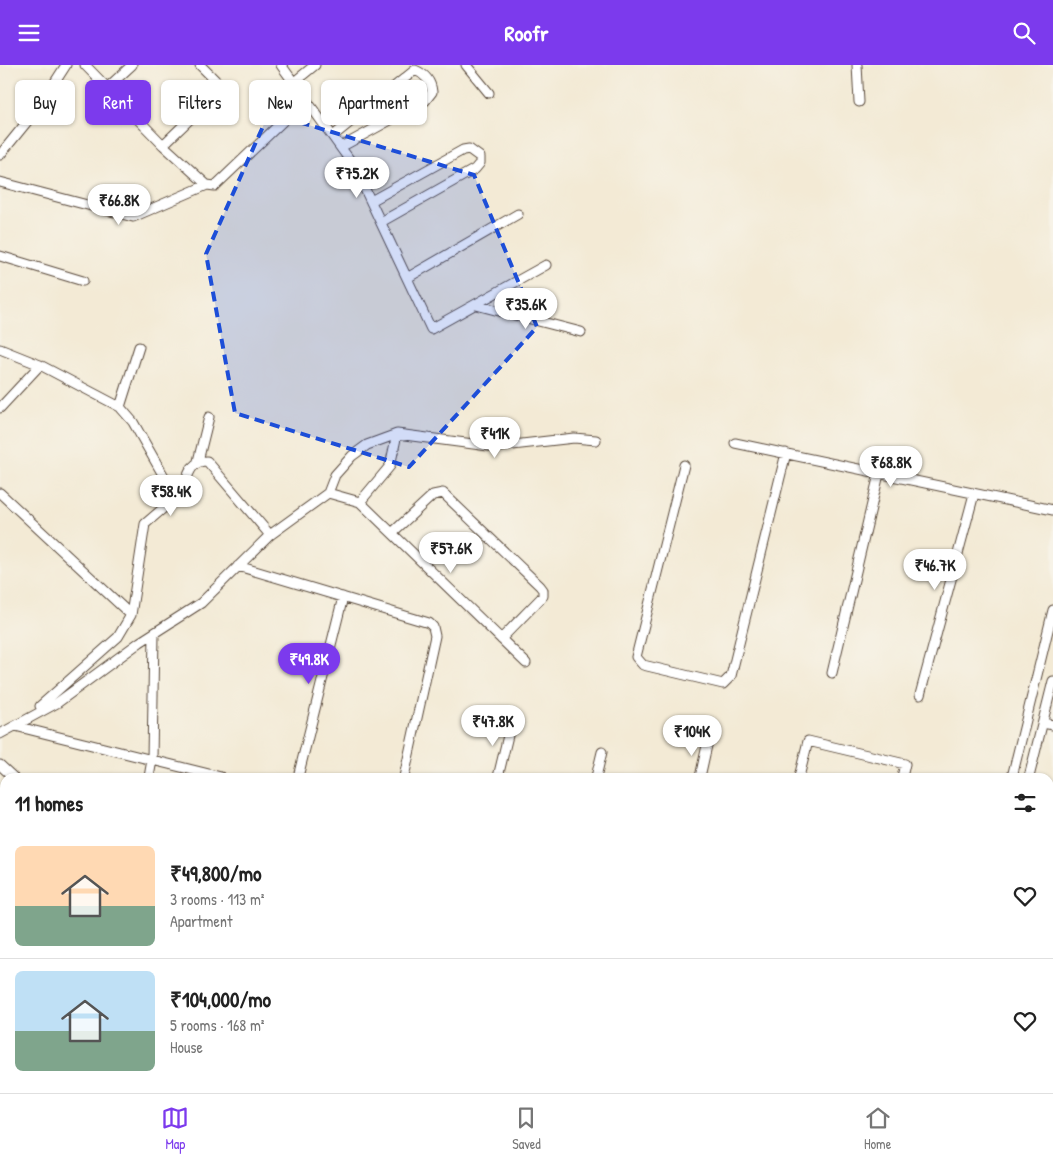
<!DOCTYPE html>
<meta charset="utf-8">
<style>
body{margin:0;font-family:"Patrick Hand",sans-serif;background:#f2f2f2;color:#222;height:100vh;display:flex;flex-direction:column;font-size:19px;white-space:nowrap}
*{box-sizing:border-box;margin:0}
p{font-size:16px;color:#767676}
.icon{flex:none;width:28px;height:28px;fill:none;stroke:currentColor;stroke-width:2;stroke-linecap:round;stroke-linejoin:round}
.map{position:relative;flex:1;overflow:hidden}
.details{position:absolute;left:0px;top:708px;width:1054px;height:321px;display:flex;flex-direction:column;background:#fff;border-radius:15px 15px 0 0;box-shadow:0 1px 4px #0004}
.details>*{flex:none}
.banner{position:absolute;left:15px;top:15px;width:500px;height:45px;display:flex;gap:10px}
.price{position:absolute;translate:-50% -42px;padding:0 11px;border-radius:18px;background:#fff;color:#222;font-size:16px;line-height:32px;filter:drop-shadow(0 1px 2px #0008)}
.price::after{content:'';position:absolute;left:50%;top:30px;width:15px;height:11px;margin-left:-8px;background:inherit;clip-path:polygon(0 0,100% 0,50% 100%)}
.price.on{background:#7c3aed;color:#fff}
ul{padding:0;list-style:none}
li{display:flex;align-items:center;gap:15px;height:125px;padding:0 15px}
li+li{border-top:1px solid #e0e0e0}
li span{display:grid;place-items:center;flex:none;width:140px;height:100px;border-radius:8px;color:#555}
li>.icon{margin-inline-start:auto}
span .icon{width:60px;height:60px;fill:#fffc;stroke-width:1}
li b{font-size:21px}
h2{display:flex;justify-content:space-between;align-items:center;height:60px;padding:0 15px;font-size:21px}
.tag{padding:0 18px;border-radius:8px;background:#fff;box-shadow:0 1px 4px #0004;font-size:18px;line-height:45px}
.tag.on{background:#7c3aed;color:#fff}
header{display:flex;justify-content:space-between;align-items:center;height:65px;padding:0 15px;background:#7c3aed;color:#fff;font-size:22px;font-weight:800}
.menu{display:flex;justify-content:space-around;align-items:center;height:70px;border-top:1px solid #e0e0e0;background:#fff;font-size:14px;color:#767676}
.menu a{display:grid;justify-items:center;gap:2px}
.menu .on{color:#7c3aed}
.map>svg:first-child{display:block}
.lines{fill:none;stroke-linecap:round;stroke-linejoin:round}
.street-casing{stroke:#574739;stroke-width:11}
.street{stroke:#fff;stroke-width:9}
.marked{fill:#1d4ed8;fill-opacity:0.2;stroke:#1d4ed8;stroke-width:4;stroke-dasharray:10 6;stroke-linejoin:round}
</style>
<header><svg class="icon" aria-label="menu" viewBox="0 0 24 24"><path d="M4 6h16M4 12h16M4 18h16"/></svg>Roofr<svg class="icon" aria-label="search" viewBox="0 0 24 24"><circle cx="10" cy="10" r="6"/><path d="M15 15l6 6"/></svg></header>
<div class="map">
<svg width="1053" height="1028" viewBox="0 0 1053 1028">
<rect width="100%" height="100%" fill="#f7f3e8"/>
<filter id="ink" filterUnits="userSpaceOnUse"><feTurbulence type="fractalNoise" baseFrequency=".02" numOctaves="2"/><feDisplacementMap in="SourceGraphic" scale="10" xChannelSelector="R" yChannelSelector="G"/><feConvolveMatrix kernelMatrix="1 2 1 2 8 2 1 2 1" color-interpolation-filters="sRGB"/></filter>
<filter id="wash" filterUnits="userSpaceOnUse"><feTurbulence type="fractalNoise" baseFrequency=".0096" numOctaves="4" result="noise"/><feDisplacementMap in="SourceGraphic" scale="20" xChannelSelector="R" yChannelSelector="G"/><feGaussianBlur stdDeviation="1.12" result="paint"/><feColorMatrix in="noise" values="0 0 0 0 0 0 0 0 0 0 0 0 0 0 0 0 0 1.4 0 .05"/><feComposite in="paint" operator="in"/></filter>
<g filter="url(#wash)">
<rect width="100%" height="100%" fill="#f3ead5"/>
</g>
<g filter="url(#ink)">
<g class="lines">
<defs>
<path id="street" d="M 85,0 L 163,80 L 207,120 L 215,121 L 283,56 L 307,36
M 281,0 L 354,101 L 431,264 L 546,200
M 466,0 L 489,28
M 857,0 L 859,37
M 293,18 L 315,0
M 107,23 L 132,0
M 333,71 L 415,5 C 425,9 431,16 432,27 L 425,36 L 341,82
M 163,80 L 216,29 L 218,18 L 200,0
M 0,90 L 39,42 L 66,0
M 0,117 L 133,152 L 207,120
M 371,136 L 463,85 L 469,84 L 480,92 L 480,98 L 475,104 L 381,157
M 0,191 L 83,216
M 407,213 L 518,149
M 476,240 L 581,267
M 0,284 L 40,300 L 120,342 L 133,357 L 166,415 L 182,427 C 188,412 189,396 207,396 L 270,470
M 120,342 L 139,282
M 0,343 L 40,300
M 397,369 L 496,382 L 574,373 L 596,375
M 735,378 L 1053,445
M 198,396 L 209,352
M 684,400 L 636,592 L 643,600 L 723,619 L 731,611 L 786,388
M 0,428 L 131,550
M 360,437 L 526,598
M 392,468 L 433,430 L 443,428 L 540,521 L 543,525 L 543,531 L 501,574
M 238,501 L 429,558 L 433,562 L 435,571 L 404,712
M 832,608 L 879,409
M 920,630 L 974,429
M 40,641 L 118,572 L 131,550 L 145,459 L 182,427
M 1043,658 L 1053,660
M 15,661 L 221,712
M 0,669 L 57,638 L 140,577 L 201,538 L 270,470 L 328,428 L 335,410 L 352,391 L 367,380 L 397,369 L 390,401 L 360,437 L 328,428
M 0,700 L 13,712
M 149,712 L 152,695 L 154,568
M 298,712 L 343,532
M 498,712 L 511,658
M 596,712 L 602,687
M 700,712 L 708,676
M 799,712 L 808,676 L 905,699 L 902,712
M 1012,712 L 1053,545
M 1029,712 L 1053,616
M 0,758 L 5,755
M 0,895 L 5,897
M 1049,921 L 1053,923
M 1049,993 L 1053,996
M 129,1024 L 141,1028
M 339,1024 L 349,1028
M 942,1024 L 945,1028
M 1015,1024 L 1018,1028
M 73,1028 L 74,1024
M 451,1028 L 452,1024
M 522,1028 L 523,1024
M 562,1028 L 563,1024
M 633,1028 L 635,1024
M 720,1028 L 721,1024
M 1029,1028 L 1032,1024"/>
</defs>
<use href="#street" class="street-casing"/>
<use href="#street" class="street"/>
</g>
</g>
<path class="marked" d="M 269,48 L 474,110 L 537,262 L 409,402 L 235,348 L 206,189 Z"/>
</svg>
<b class="price" style="left:357px;top:134px">₹75.2K</b>
<b class="price" style="left:119px;top:161px">₹66.8K</b>
<b class="price" style="left:526px;top:265px">₹35.6K</b>
<b class="price" style="left:495px;top:394px">₹41K</b>
<b class="price" style="left:891px;top:423px">₹68.8K</b>
<b class="price" style="left:171px;top:452px">₹58.4K</b>
<b class="price" style="left:451px;top:509px">₹57.6K</b>
<b class="price" style="left:935px;top:526px">₹46.7K</b>
<b class="price on" style="left:309px;top:620px">₹49.8K</b>
<b class="price" style="left:493px;top:682px">₹47.8K</b>
<b class="price" style="left:692px;top:692px">₹104K</b>
<div class="banner">
<a class="tag">Buy</a>
<a class="tag on">Rent</a>
<a class="tag">Filters</a>
<a class="tag">New</a>
<a class="tag">Apartment</a>
</div>
<section class="details">
<h2>11 homes<svg class="icon" aria-label="filters" viewBox="0 0 24 24"><path d="M4 7h16M4 17h16"/><circle cx="9" cy="7" r="2"/><circle cx="15" cy="17" r="2"/></svg></h2>
<ul>
<li><span style="background:linear-gradient(#ffd9b3 60%,#7fa58c 0)"><svg class="icon" aria-label="home" viewBox="0 0 24 24"><path d="M3 11l9-7 9 7M6 9v11h12V9"/></svg></span><div><b>₹49,800/mo</b><p>3 rooms · 113 m²</p><p>Apartment</p></div><svg class="icon" aria-label="heart" viewBox="0 0 24 24"><path d="M12 20l-8-8c-3-5 5-10 8-4 3-6 11-1 8 4z"/></svg></li>
<li><span style="background:linear-gradient(#bfe0f5 60%,#7fa58c 0)"><svg class="icon" aria-label="home" viewBox="0 0 24 24"><path d="M3 11l9-7 9 7M6 9v11h12V9"/></svg></span><div><b>₹104,000/mo</b><p>5 rooms · 168 m²</p><p>House</p></div><svg class="icon" aria-label="heart" viewBox="0 0 24 24"><path d="M12 20l-8-8c-3-5 5-10 8-4 3-6 11-1 8 4z"/></svg></li>
</ul>
</section>
</div>
<nav class="menu">
<a class="on"><svg class="icon" aria-label="map" viewBox="0 0 24 24"><path d="M3 6l6-2 6 2 6-2v14l-6 2-6-2-6 2zM9 4v14M15 6v14"/></svg>Map</a>
<a><svg class="icon" aria-label="saved" viewBox="0 0 24 24"><path d="M7 4h10v16l-5-4-5 4z"/></svg>Saved</a>
<a><svg class="icon" aria-label="home" viewBox="0 0 24 24"><path d="M3 11l9-7 9 7M6 9v11h12V9"/></svg>Home</a>
</nav>
